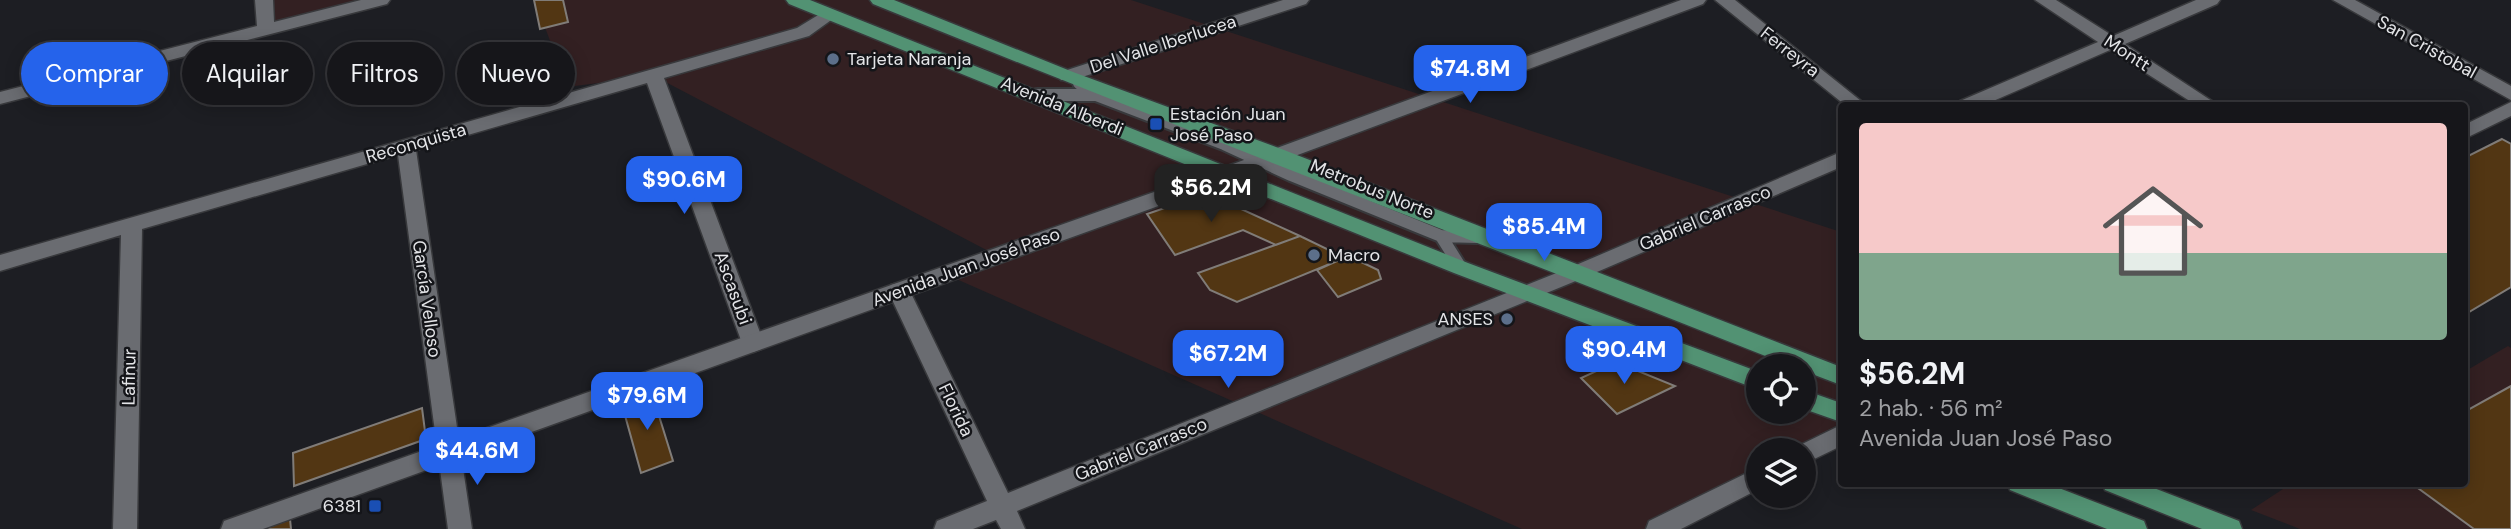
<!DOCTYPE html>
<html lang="es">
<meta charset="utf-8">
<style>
body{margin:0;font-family:"DM Sans",sans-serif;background:#232327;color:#f1f3f6;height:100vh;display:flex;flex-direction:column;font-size:26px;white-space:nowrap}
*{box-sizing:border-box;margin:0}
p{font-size:23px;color:#9e9fa2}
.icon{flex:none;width:38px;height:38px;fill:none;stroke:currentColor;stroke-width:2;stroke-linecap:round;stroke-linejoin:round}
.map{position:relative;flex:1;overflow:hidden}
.panel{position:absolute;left:1838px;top:102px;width:630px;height:385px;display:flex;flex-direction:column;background:#16161a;border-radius:7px;box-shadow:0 4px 18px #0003,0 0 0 2px #353539}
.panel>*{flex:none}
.top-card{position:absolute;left:21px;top:42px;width:665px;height:63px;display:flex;gap:14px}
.fabs{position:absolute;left:1746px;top:354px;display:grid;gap:14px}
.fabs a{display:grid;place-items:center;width:70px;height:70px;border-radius:50%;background:#16161a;box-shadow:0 4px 18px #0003,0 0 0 2px #353539;font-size:35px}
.price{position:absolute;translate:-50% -60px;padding:0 16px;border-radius:14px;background:#2563eb;color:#fff;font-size:23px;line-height:46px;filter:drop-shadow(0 2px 4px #0008)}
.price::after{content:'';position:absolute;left:50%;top:42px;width:21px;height:16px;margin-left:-10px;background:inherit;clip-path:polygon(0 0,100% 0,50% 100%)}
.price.selected{background:#222;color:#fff}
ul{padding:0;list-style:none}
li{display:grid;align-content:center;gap:14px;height:371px;padding:0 21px}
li+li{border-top:2px solid #353539}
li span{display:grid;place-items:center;height:217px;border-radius:7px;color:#555}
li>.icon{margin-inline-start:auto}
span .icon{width:126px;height:126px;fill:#fffc;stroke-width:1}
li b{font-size:30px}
.chip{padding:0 24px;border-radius:32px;background:#16161a;box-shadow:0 4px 18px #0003,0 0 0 2px #353539;font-size:24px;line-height:63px}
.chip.selected{background:#2563eb;color:#fff}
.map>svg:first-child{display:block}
.commercial{fill:#332022;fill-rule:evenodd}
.building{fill:#523613;stroke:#807c78;stroke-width:2}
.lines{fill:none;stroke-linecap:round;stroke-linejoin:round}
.service-casing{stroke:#38393c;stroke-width:16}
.minor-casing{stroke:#38393c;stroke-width:3}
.tertiary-casing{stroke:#38393c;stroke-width:3}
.primary-casing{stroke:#38393c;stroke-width:3}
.service{stroke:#6a6c71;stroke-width:12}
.minor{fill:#6a6c71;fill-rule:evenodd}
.tertiary{fill:#6a6c71;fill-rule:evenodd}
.primary{fill:#529273;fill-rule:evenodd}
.service-dot{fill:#5c6f8a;stroke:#141519;stroke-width:2.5}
.transit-dot{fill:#1a4fb4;stroke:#141519;stroke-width:2.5}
.labels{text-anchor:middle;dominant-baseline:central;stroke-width:5;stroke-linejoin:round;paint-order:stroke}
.street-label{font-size:18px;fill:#e4e5e8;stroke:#141519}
.poi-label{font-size:18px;fill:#e4e5e8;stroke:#141519;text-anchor:start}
</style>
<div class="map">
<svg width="2511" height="529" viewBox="0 0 2511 529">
<rect width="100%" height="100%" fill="#1d1e23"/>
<path class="commercial" d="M 264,0 L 381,0 L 266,30 Z
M 535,0 L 1131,0 L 1841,232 L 1841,435 L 1804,450 L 1759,450 L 1759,477 L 1658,529 L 1522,529 L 945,274 L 996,255 L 654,76 L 567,87 ZM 1759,366 L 1804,366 L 1804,411 L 1759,411 Z
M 2508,346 L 2511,348 L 2511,529 L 2300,529 L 2251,510 L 2292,483 L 2464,483 L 2464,372 Z"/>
<path class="building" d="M 534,0 L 563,0 L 568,22 L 540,29 Z
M 2502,139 L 2511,144 L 2511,287 L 2464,315 L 2464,158 Z
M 1197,197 L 1215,197 L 1300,236 L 1276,245 L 1243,230 L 1175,255 L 1147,214 Z
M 1300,236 L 1327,249 L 1337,261 L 1237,302 L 1210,290 L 1198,273 Z
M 1355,259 L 1378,270 L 1381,279 L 1338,297 L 1317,270 L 1337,261 Z
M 1616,362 L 1675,386 L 1617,414 L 1581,378 Z
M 2511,386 L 2511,529 L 2474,529 L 2411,483 L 2464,483 L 2464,412 Z
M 651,390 L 673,461 L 641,473 L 621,401 Z
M 422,408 L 426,439 L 294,486 L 293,453 Z
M 290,519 L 291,529 L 263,529 Z"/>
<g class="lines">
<defs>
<path id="service" d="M 1079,83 L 1096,95 L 1224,144 L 1291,175 L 1441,236 L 1477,237
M 1037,95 L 1096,95
M 1441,236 L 1461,268"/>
<path id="minor" d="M 255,0 L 273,0 L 274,22 L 361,0 L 390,0 L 387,4 L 0,104 L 0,92 L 257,26 Z
M 1283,0 L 1309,0 L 1306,4 L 1073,80 L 1061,80 L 1058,76 L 1061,72 Z
M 1715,0 L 1735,0 L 1866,105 L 1845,105 Z
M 2035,0 L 2056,0 L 2113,36 L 2196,0 L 2220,0 L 2217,4 L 2125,44 L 2218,105 L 2196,105 L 2110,50 L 1984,105 L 1958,105 L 1960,101 L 2098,42 Z
M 2333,0 L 2355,0 L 2511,86 L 2511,100 Z
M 828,9 L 837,14 L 834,18 L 809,36 L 664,78 L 764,343 L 761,349 L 753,352 L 745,349 L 742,343 L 647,83 L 416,150 L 472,529 L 448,529 L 398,155 L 142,229 L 137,529 L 113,529 L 121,235 L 0,271 L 0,255 L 797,28 Z
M 2511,102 L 2511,116 L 2464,139 L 2464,125 Z
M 1841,152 L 1841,167 L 1583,278 L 1017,511 L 1025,529 L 1001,529 L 996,520 L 973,529 L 934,529 L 937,521 L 987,501 L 888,291 L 891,285 L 899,283 L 907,285 L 1008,493 L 1569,268 Z
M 1841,425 L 1841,446 L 1804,464 L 1804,450 L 1794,450 L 1796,447 Z
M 1759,467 L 1759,489 L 1681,529 L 1646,529 L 1649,521 Z"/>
<path id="tertiary" d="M 1681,0 L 1706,0 L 1703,4 L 1236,178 L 263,529 L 221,529 L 224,521 L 1222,168 Z"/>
<path id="primary" d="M 786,0 L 810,0 L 1468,263 L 1759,372 L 1759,390 L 1454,273 L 789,4 Z
M 870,0 L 894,0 L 1073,72 L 1284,150 L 1841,367 L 1841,385 L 1804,371 L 1804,366 L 1791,366 C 1485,245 1178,128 873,4 Z
M 1804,390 L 1841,403 L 1841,422 L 1804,409 Z
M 2007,483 L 2046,483 L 2144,521 L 2147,529 L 2107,529 L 2010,490 Z
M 2102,483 L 2141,483 L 2239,521 L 2242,529 L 2202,529 L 2105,490 Z"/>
</defs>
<use href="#service" class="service-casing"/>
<use href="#minor" class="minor-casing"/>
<use href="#tertiary" class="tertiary-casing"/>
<use href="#primary" class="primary-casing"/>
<use href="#service" class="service"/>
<use href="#minor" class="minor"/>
<use href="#tertiary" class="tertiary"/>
<use href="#primary" class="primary"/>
</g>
<g class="service-dot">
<circle cx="833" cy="59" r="7"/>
<circle cx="1314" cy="255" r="7"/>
<circle cx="1507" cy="319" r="7"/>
</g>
<g class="transit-dot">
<rect x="1149" y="117" width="14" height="14" rx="3.5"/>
<rect x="368" y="499" width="14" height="14" rx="3.5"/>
</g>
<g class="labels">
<g class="street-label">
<text transform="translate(1163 44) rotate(-18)">Del Valle Iberlucea</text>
<text transform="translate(2427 47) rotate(29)">San Cristobal</text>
<text transform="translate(1790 52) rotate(38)">Ferreyra</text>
<text transform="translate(2127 53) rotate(33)">Montt</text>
<text transform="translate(1062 106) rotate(22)">Avenida Alberdi</text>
<text transform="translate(416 143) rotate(-16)">Reconquista</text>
<text transform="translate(1372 189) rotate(22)">Metrobus Norte</text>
<text transform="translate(1705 218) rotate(-23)">Gabriel Carrasco</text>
<text transform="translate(966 267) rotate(-20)">Avenida Juan José Paso</text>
<text transform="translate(733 288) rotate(70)">Ascasubi</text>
<text transform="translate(427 299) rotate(82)">García Velloso</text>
<text transform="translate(129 377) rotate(-89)">Lafinur</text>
<text transform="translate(956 410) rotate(64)">Florida</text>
<text transform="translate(1141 449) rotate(-22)">Gabriel Carrasco</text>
</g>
<g class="poi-label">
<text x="847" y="59">Tarjeta Naranja</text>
<text x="1170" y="114">Estación Juan<tspan x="1170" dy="21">José Paso</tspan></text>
<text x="1328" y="255">Macro</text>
<text x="1493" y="319" text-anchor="end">ANSES</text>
<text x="361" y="506" text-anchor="end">6381</text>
</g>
</g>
</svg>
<div class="fabs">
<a><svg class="icon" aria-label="locate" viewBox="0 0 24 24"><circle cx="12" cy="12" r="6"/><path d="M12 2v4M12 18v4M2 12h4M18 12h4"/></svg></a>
<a><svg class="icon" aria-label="layers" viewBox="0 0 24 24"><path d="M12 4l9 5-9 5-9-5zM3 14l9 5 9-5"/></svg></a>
</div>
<b class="price" style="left:1470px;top:105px">$74.8M</b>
<b class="price" style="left:684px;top:216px">$90.6M</b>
<b class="price selected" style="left:1211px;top:224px">$56.2M</b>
<b class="price" style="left:1544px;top:263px">$85.4M</b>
<b class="price" style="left:1624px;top:386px">$90.4M</b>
<b class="price" style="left:1228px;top:390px">$67.2M</b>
<b class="price" style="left:647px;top:432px">$79.6M</b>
<b class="price" style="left:477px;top:487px">$44.6M</b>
<div class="top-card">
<a class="chip selected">Comprar</a>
<a class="chip">Alquilar</a>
<a class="chip">Filtros</a>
<a class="chip">Nuevo</a>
</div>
<section class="panel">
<ul>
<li><span style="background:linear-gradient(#f6c9c9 60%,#7fa58c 0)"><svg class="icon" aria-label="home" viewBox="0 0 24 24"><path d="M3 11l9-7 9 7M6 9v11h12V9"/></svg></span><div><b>$56.2M</b><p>2 hab. · 56 m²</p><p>Avenida Juan José Paso</p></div></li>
</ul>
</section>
</div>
